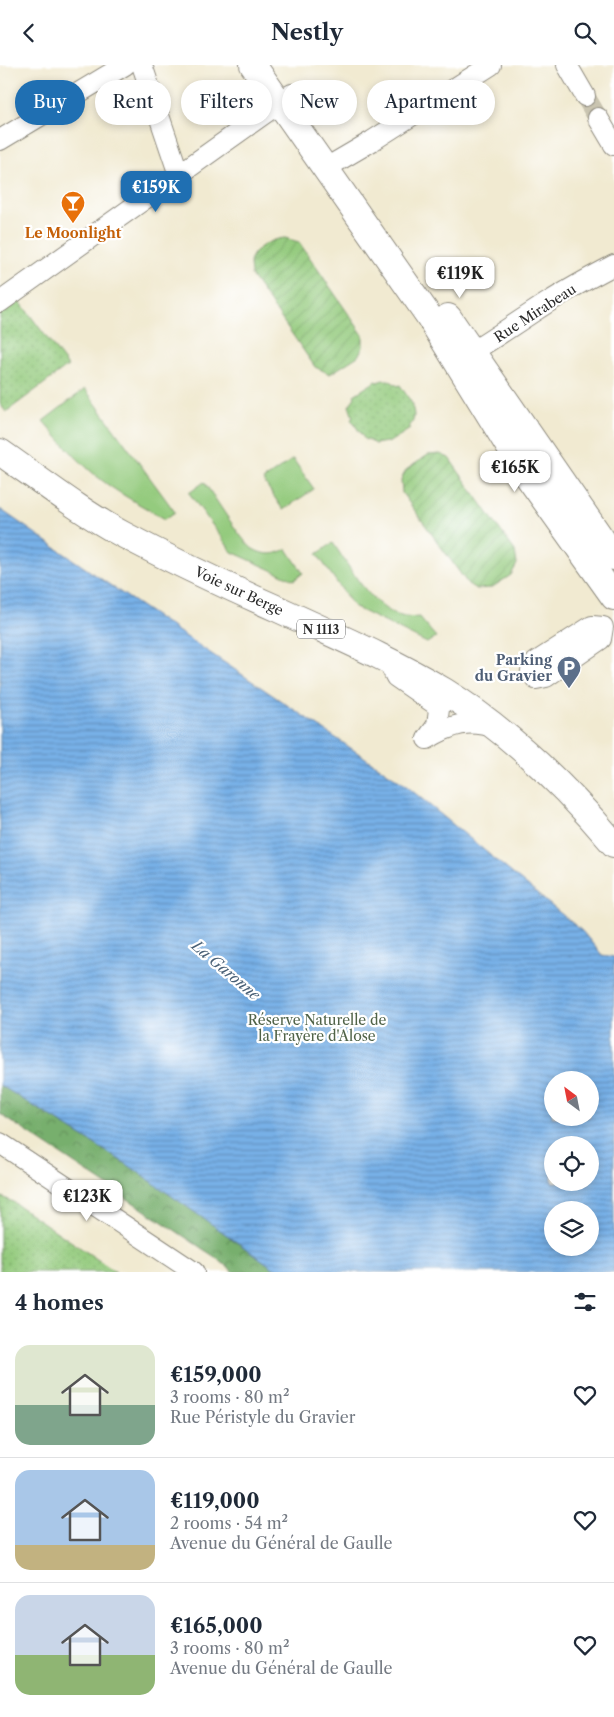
<!DOCTYPE html>
<meta charset="utf-8">
<style>
body{margin:0;font-family:"Libre Caslon Text",serif;background:#f2f2f3;color:#1f2937;height:100vh;display:flex;flex-direction:column;font-size:19px;white-space:nowrap}
*{box-sizing:border-box;margin:0}
p{font-size:16px;color:#747a83}
.icon{flex:none;width:28px;height:28px;fill:none;stroke:currentColor;stroke-width:2;stroke-linecap:round;stroke-linejoin:round}
.map{position:relative;height:1207px;overflow:hidden}
.panel{display:flex;flex-direction:column;background:#fff;flex:1}
.panel>*{flex:none}
.guide{position:absolute;left:15px;top:15px;width:585px;height:45px;display:flex;gap:10px}
.needle{width:32px;rotate:328deg}
.buttons{position:absolute;left:544px;top:1006px;display:grid;gap:10px}
.buttons a{display:grid;place-items:center;width:55px;height:55px;border-radius:50%;background:#fff;box-shadow:0 2px 8px #0003;font-size:25px}
.price{position:absolute;translate:-50% -42px;padding:0 11px;border-radius:10px;background:#fff;color:#222;font-size:16px;line-height:32px;filter:drop-shadow(0 1px 2px #0008)}
.price::after{content:'';position:absolute;left:50%;top:30px;width:15px;height:11px;margin-left:-8px;background:inherit;clip-path:polygon(0 0,100% 0,50% 100%)}
.price.current{background:#1f6fb2;color:#fff}
ul{padding:0;list-style:none}
li{display:flex;align-items:center;gap:15px;height:125px;padding:0 15px}
li+li{border-top:1px solid #e0e1e3}
li span{display:grid;place-items:center;flex:none;width:140px;height:100px;border-radius:15px;color:#555}
li>.icon{margin-inline-start:auto}
span .icon{width:60px;height:60px;fill:#fffc;stroke-width:1}
li b{font-size:21px}
h2{display:flex;justify-content:space-between;align-items:center;height:60px;padding:0 15px;font-size:21px}
.pill{padding:0 18px;border-radius:22px;background:#fff;box-shadow:0 2px 8px #0003;font-size:18px;line-height:45px}
.pill.current{background:#1f6fb2;color:#fff}
header{display:flex;justify-content:space-between;align-items:center;height:65px;padding:0 15px;background:#fff;font-size:22px;font-weight:800}
.map>svg:first-child{display:block}
.grass{fill:#94cb7e;stroke:#607b54}
.forest{fill:url(#forest-crowns);stroke:#516d4c}
.park{fill:url(#park-dots);stroke:#607b54}
.garden{fill:url(#garden-furrows);stroke:#607b54}
.water{fill:url(#water-rules);stroke:#516e89;fill-rule:evenodd}
.lines{fill:none;stroke-linecap:round;stroke-linejoin:round}
.minor-tunnel{stroke:#c9c4b0;stroke-width:20;stroke-dasharray:20 10;stroke-linecap:butt}
.minor-casing{stroke:#8e8a7e;stroke-width:22}
.major-casing{stroke:#8e8a7e;stroke-width:28}
.minor{stroke:#fff;stroke-width:20}
.major{stroke:#fff;stroke-width:26}
.labels{text-anchor:middle;dominant-baseline:central;stroke-width:4.5;stroke-linejoin:round;paint-order:stroke}
.shield{fill:#fff;stroke:#6b6b6b;stroke-width:1}
.shield-label{font-size:12px;font-weight:bold;fill:#2b2b2b}
.food-label{font-size:14px;font-weight:bold;fill:#c56008;stroke:#fff}
.street-label{font-size:14px;fill:#2b2b2b;stroke:#fff}
.service-label{font-size:14px;font-weight:bold;fill:#4e5e75;stroke:#fff;text-anchor:end}
.park-label{font-size:14px;fill:#506348;stroke:#fff}
.water-label{font-size:15px;font-style:italic;fill:#496076;stroke:#fff}
</style>
<header><svg class="icon" aria-label="back" viewBox="0 0 24 24"><path d="M15 5l-7 7 7 7"/></svg>Nestly<svg class="icon" aria-label="search" viewBox="0 0 24 24"><circle cx="10" cy="10" r="6"/><path d="M15 15l6 6"/></svg></header>
<div class="map">
<svg width="614" height="1207" viewBox="0 0 614 1207">
<defs>
<pattern id="forest-crowns" width="20" height="18" patternUnits="userSpaceOnUse" patternTransform="scale(1.25)"><rect width="20" height="18" fill="#77af6d"/><path d="M2 6a3 3 0 1 1 6 0M12 15a3 3 0 1 1 6 0" fill="none" stroke="#628f5a"/></pattern>
<pattern id="park-dots" width="8" height="8" patternUnits="userSpaceOnUse" patternTransform="scale(1.25)"><rect width="8" height="8" fill="#94cb7e"/><path d="M2 2h.1M6 6h.1" fill="none" stroke="#80ae6d" stroke-width="1.8" stroke-linecap="round"/></pattern>
<pattern id="garden-furrows" width="10" height="10" patternUnits="userSpaceOnUse" patternTransform="scale(1.25)"><rect width="10" height="10" fill="#94cb7e"/><path d="M-1 1l2-2M0 10L10 0M9 11l2-2" fill="none" stroke="#80ae6d"/></pattern>
<pattern id="water-rules" width="6" height="5" patternUnits="userSpaceOnUse" patternTransform="scale(1.25)"><rect width="6" height="5" fill="#77b0e7"/><path d="M0 2.5h6" fill="none" stroke="#628fbb"/></pattern>
</defs>
<rect width="100%" height="100%" fill="#fff"/>
<filter id="ink" filterUnits="userSpaceOnUse"><feTurbulence type="fractalNoise" baseFrequency=".02" numOctaves="2"/><feDisplacementMap in="SourceGraphic" scale="10" xChannelSelector="R" yChannelSelector="G"/><feConvolveMatrix kernelMatrix="1 2 1 2 8 2 1 2 1" color-interpolation-filters="sRGB"/></filter>
<filter id="wash" filterUnits="userSpaceOnUse"><feTurbulence type="fractalNoise" baseFrequency=".0096" numOctaves="4" result="noise"/><feDisplacementMap in="SourceGraphic" scale="20" xChannelSelector="R" yChannelSelector="G"/><feGaussianBlur stdDeviation="1.12" result="paint"/><feColorMatrix in="noise" values="0 0 0 0 0 0 0 0 0 0 0 0 0 0 0 0 0 1.4 0 .05"/><feComposite in="paint" operator="in"/></filter>
<g filter="url(#wash)">
<rect width="100%" height="100%" fill="#f1ead1"/>
<path class="grass" d="M 85,324 L 175,447 L 165,454 C 141,440 115,427 94,409 C 75,393 59,374 43,356 Z
M 293,394 L 314,424 L 283,445 L 263,415 Z
M 204,417 C 214,431 242,477 253,484 C 265,491 275,490 287,484 L 303,508 L 294,515 L 232,487 L 189,428 Z
M 333,478 C 352,505 379,559 419,552 L 436,572 L 427,578 L 354,542 L 317,489 Z"/>
<path class="forest" d="M 0,1020 L 128,1100 L 279,1207 L 234,1207 L 215,1192 L 0,1049 Z"/>
<path class="park" d="M 18,234 L 68,301 L 6,347 L 0,339 L 0,247 Z
M 383,315 L 389,315 L 398,321 L 400,320 L 413,340 L 412,341 C 415,350 415,355 409,362 L 410,364 L 388,378 L 387,377 L 375,379 L 367,374 L 365,375 L 351,354 L 353,352 L 349,341 L 355,332 L 354,330 L 376,316 L 377,317 Z
M 0,1131 L 13,1137 L 116,1207 L 0,1207 Z"/>
<path class="garden" d="M 285,173 L 299,177 L 363,270 L 363,282 L 358,291 L 330,309 L 315,302 L 251,210 C 251,206 250,202 250,198 C 252,183 272,174 285,173 Z
M 440,389 L 449,393 L 515,486 L 517,499 L 511,510 L 491,523 L 476,524 L 468,519 L 402,428 L 401,415 L 406,405 L 428,390 Z"/>
<path class="water" d="M 0,444 L 120,527 L 404,719 L 582,866 L 602,890 L 614,892 L 614,1207 L 279,1207 L 128,1100 L 0,1020 ZM 552,1015 L 590,1015 L 590,1052 L 552,1052 ZM 552,1080 L 590,1080 L 590,1118 L 552,1118 ZM 552,1145 L 590,1145 L 590,1182 L 552,1182 Z"/>
</g>
<g filter="url(#ink)">
<g class="lines">
<path class="minor-tunnel" d="M 585,31 L 598,53"/>
<defs>
<path id="minor" d="M 142,0 L 179,110
M 567,0 L 585,31
M 598,53 L 614,80
M 0,75 L 125,0
M 326,103 L 372,76 L 491,0
M 0,237 L 292,29
M 460,294 C 491,276 517,257 547,238 C 569,224 591,212 614,200
M 592,561 L 603,562 L 601,574 L 546,612 L 536,614 L 531,606 L 536,597 Z
M 390,600 L 396,612 L 435,639 L 439,644 L 437,660 L 427,674
M 427,674 C 453,659 468,654 497,663
M 0,1078 L 194,1207"/>
<path id="major" d="M 253,0 L 428,250 L 524,406 L 614,532
M 448,252 L 614,492
M 0,387 C 39,414 81,447 122,469 C 173,496 226,521 278,544 C 334,570 391,594 444,626 C 509,666 565,721 614,779"/>
</defs>
<use href="#minor" class="minor-casing"/>
<use href="#major" class="major-casing"/>
<use href="#minor" class="minor"/>
<use href="#major" class="major"/>
</g>
</g>
<defs>
<symbol id="bar-pin" viewBox="-11 -11 22 30"><path d="M0 17L-7.5 6A9.5 9.5 0 1 1 7.5 6Z" fill="#e8710a" stroke="#fff"/><path d="M-6-5H6L.8 .8V4.5H3.5V6h-7V4.5H-.8V.8Z" fill="#fff"/></symbol>
<symbol id="parking-pin" viewBox="-11 -11 22 30"><path d="M0 17L-7.5 6A9.5 9.5 0 1 1 7.5 6Z" fill="#5c6f8a" stroke="#fff"/><path d="M-3.5-5.5H1a3.5 3.5 0 0 1 0 7H-1V5.5H-3.5ZM-1-3.4V-.6H.8a1.4 1.4 0 0 0 0-2.8Z" fill="#fff"/></symbol>
</defs>
<g fill-rule="evenodd">
<use href="#bar-pin" x="59" y="124" width="28" height="38"/>
<use href="#parking-pin" x="555" y="589" width="28" height="38"/>
</g>
<g class="labels">
<rect class="shield" x="297" y="554.5" width="48" height="19" rx="4"/>
<g class="shield-label">
<text x="321" y="564">N 1113</text>
</g>
<g class="food-label">
<text x="73" y="168">Le Moonlight</text>
</g>
<g class="street-label">
<text transform="translate(535 248) rotate(-33)">Rue Mirabeau</text>
<text transform="translate(239 526) rotate(25)">Voie sur Berge</text>
</g>
<g class="service-label">
<text x="552" y="595">Parking<tspan x="552" dy="16">du Gravier</tspan></text>
</g>
<g class="park-label">
<text x="317" y="955">Réserve Naturelle de<tspan x="317" dy="16">la Frayère d'Alose</tspan></text>
</g>
<g class="water-label">
<text transform="translate(226 905) rotate(40)">La Garonne</text>
</g>
</g>
</svg>
<div class="buttons">
<a><svg class="needle" viewBox="-14 -14 28 28"><path d="M0-13l5 13h-10z" fill="#e53935"/><path d="M0 13l5-13h-10z" fill="#747a83"/></svg></a>
<a><svg class="icon" aria-label="locate" viewBox="0 0 24 24"><circle cx="12" cy="12" r="6"/><path d="M12 2v4M12 18v4M2 12h4M18 12h4"/></svg></a>
<a><svg class="icon" aria-label="layers" viewBox="0 0 24 24"><path d="M12 4l9 5-9 5-9-5zM3 14l9 5 9-5"/></svg></a>
</div>
<b class="price current" style="left:156px;top:148px">€159K</b>
<b class="price" style="left:460px;top:234px">€119K</b>
<b class="price" style="left:515px;top:428px">€165K</b>
<b class="price" style="left:87px;top:1157px">€123K</b>
<div class="guide">
<a class="pill current">Buy</a>
<a class="pill">Rent</a>
<a class="pill">Filters</a>
<a class="pill">New</a>
<a class="pill">Apartment</a>
</div>
</div>
<section class="panel">
<h2>4 homes<svg class="icon" aria-label="filters" viewBox="0 0 24 24"><path d="M4 7h16M4 17h16"/><circle cx="9" cy="7" r="2"/><circle cx="15" cy="17" r="2"/></svg></h2>
<ul>
<li><span style="background:linear-gradient(#dfe7d0 60%,#7fa58c 0)"><svg class="icon" aria-label="home" viewBox="0 0 24 24"><path d="M3 11l9-7 9 7M6 9v11h12V9"/></svg></span><div><b>€159,000</b><p>3 rooms · 80 m²</p><p>Rue Péristyle du Gravier</p></div><svg class="icon" aria-label="heart" viewBox="0 0 24 24"><path d="M12 20l-8-8c-3-5 5-10 8-4 3-6 11-1 8 4z"/></svg></li>
<li><span style="background:linear-gradient(#a9c7e8 75%,#c2b280 0)"><svg class="icon" aria-label="home" viewBox="0 0 24 24"><path d="M3 11l9-7 9 7M6 9v11h12V9"/></svg></span><div><b>€119,000</b><p>2 rooms · 54 m²</p><p>Avenue du Général de Gaulle</p></div><svg class="icon" aria-label="heart" viewBox="0 0 24 24"><path d="M12 20l-8-8c-3-5 5-10 8-4 3-6 11-1 8 4z"/></svg></li>
<li><span style="background:linear-gradient(#c9d6e8 60%,#8fb573 0)"><svg class="icon" aria-label="home" viewBox="0 0 24 24"><path d="M3 11l9-7 9 7M6 9v11h12V9"/></svg></span><div><b>€165,000</b><p>3 rooms · 80 m²</p><p>Avenue du Général de Gaulle</p></div><svg class="icon" aria-label="heart" viewBox="0 0 24 24"><path d="M12 20l-8-8c-3-5 5-10 8-4 3-6 11-1 8 4z"/></svg></li>
</ul>
</section>
